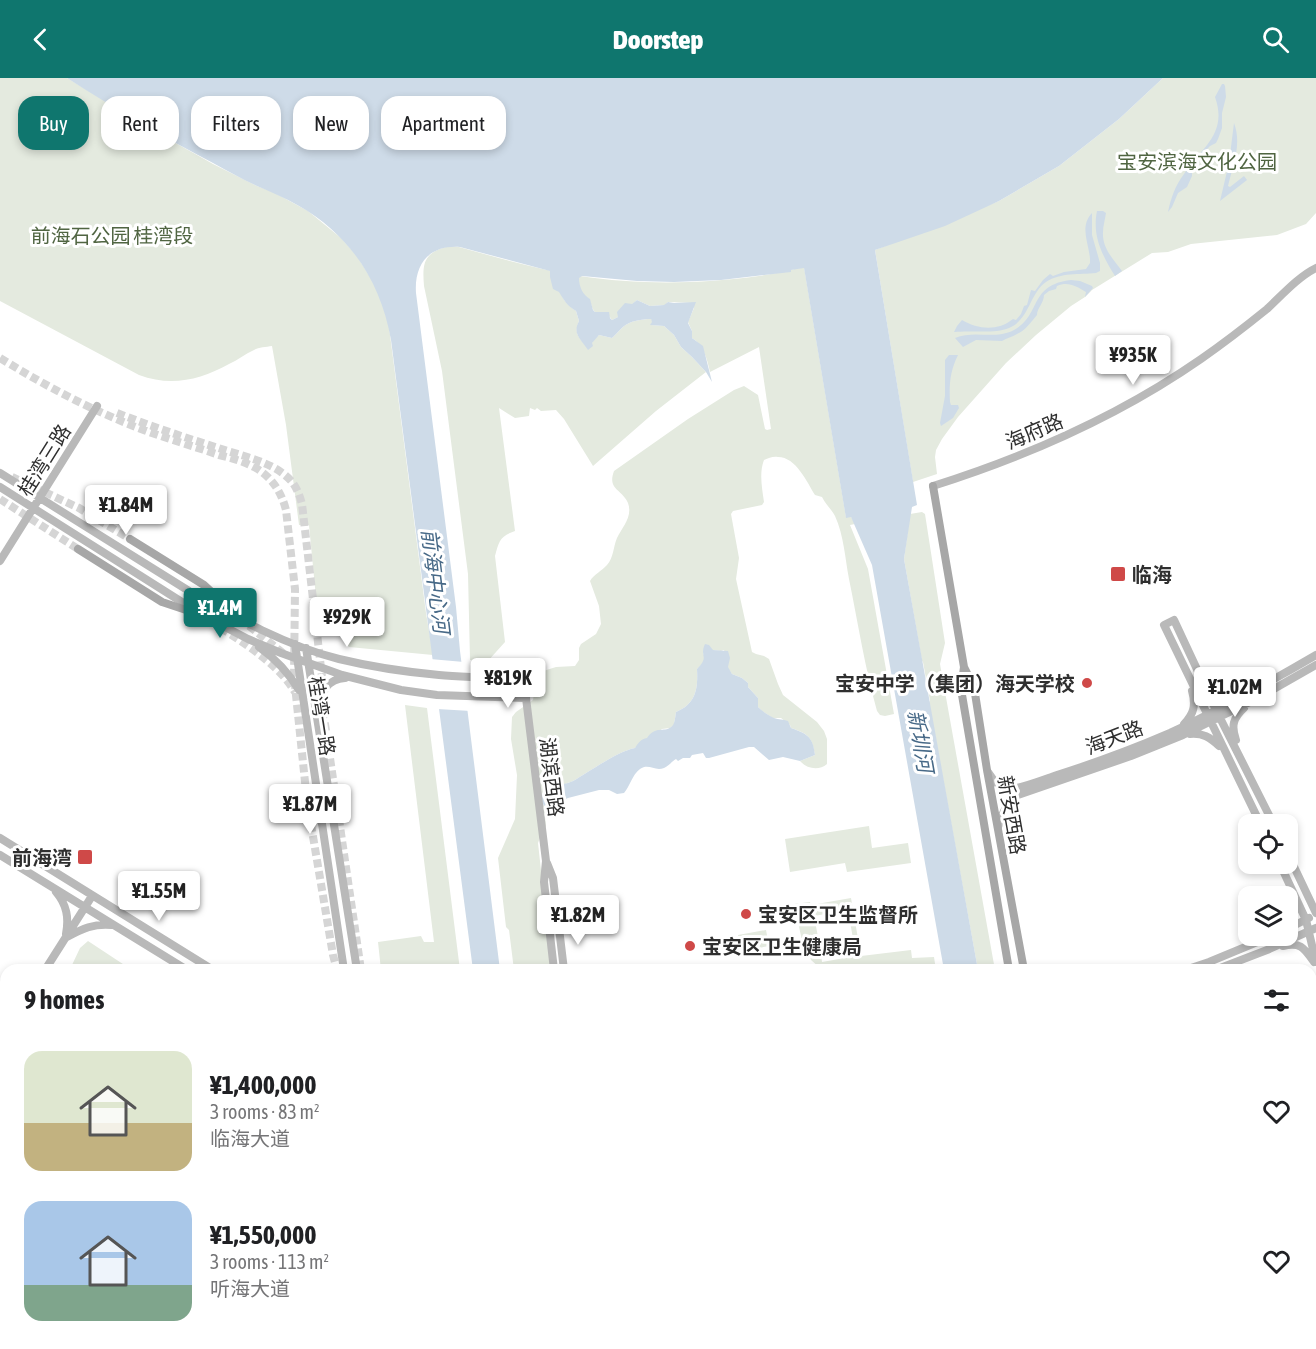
<!DOCTYPE html>
<meta charset="utf-8">
<style>
body{margin:0;font-family:"Asap Condensed","Noto Sans SC",sans-serif;background:#f6f6f6;color:#202124;height:100vh;display:flex;flex-direction:column;font-size:22px;white-space:nowrap}
*{box-sizing:border-box;margin:0}
p{font-size:20px;color:#757577}
.icon{flex:none;width:33px;height:33px;fill:none;stroke:currentColor;stroke-width:2;stroke-linecap:round;stroke-linejoin:round}
.map{position:relative;flex:1;overflow:hidden}
.sheet{position:absolute;left:0px;top:886px;width:1317px;height:386px;display:flex;flex-direction:column;background:#fff;border-radius:18px 18px 0 0;box-shadow:0 3px 9px #0003}
.sheet>*{flex:none}
.banner{position:absolute;left:18px;top:18px;width:600px;height:54px;display:flex;gap:12px}
.controls{position:absolute;left:1238px;top:736px;display:grid;gap:12px}
.controls a{display:grid;place-items:center;width:60px;height:60px;border-radius:12px;background:#fff;box-shadow:0 3px 9px #0003;font-size:30px}
.price{position:absolute;translate:-50% -51px;padding:0 14px;border-radius:6px;background:#fff;color:#222;font-size:20px;line-height:39px;filter:drop-shadow(0 2px 3px #0008)}
.price::after{content:'';position:absolute;left:50%;top:36px;width:18px;height:14px;margin-left:-9px;background:inherit;clip-path:polygon(0 0,100% 0,50% 100%)}
.price.on{background:#0f766e;color:#fff}
ul{padding:0;list-style:none}
li{display:flex;align-items:center;gap:18px;height:150px;padding:0 24px}
li span{display:grid;place-items:center;flex:none;width:168px;height:120px;border-radius:18px;color:#555}
li>.icon{margin-inline-start:auto}
span .icon{width:72px;height:72px;fill:#fffc;stroke-width:1}
li b{font-size:26px}
h2{display:flex;justify-content:space-between;align-items:center;height:72px;padding:0 24px;font-size:26px}
.pill{padding:0 21px;border-radius:18px;background:#fff;box-shadow:0 3px 9px #0003;font-size:21px;line-height:54px}
.pill.on{background:#0f766e;color:#fff}
header{display:flex;justify-content:space-between;align-items:center;height:78px;padding:0 24px;background:#0f766e;color:#fff;font-size:27px;font-weight:800}
.map>svg:first-child{display:block}
.green{fill:#e4eadf}
.water{fill:#cedbe8}
.pier{fill:#fff}
.lines{fill:none;stroke-linecap:round;stroke-linejoin:round}
.primary-tunnel{stroke:#d5d5d5;stroke-width:8;stroke-dasharray:8 4;stroke-linecap:butt}
.secondary{stroke:#b9b9b9;stroke-width:8}
.primary{stroke:#a7a7a7;stroke-width:8}
.highway{stroke:#969696;stroke-width:10}
.poi-dot{fill:#cf4948;stroke:#fff;stroke-width:2}
.labels{text-anchor:middle;dominant-baseline:central;stroke-width:6;stroke-linejoin:round;paint-order:stroke}
.park-label{font-size:20px;fill:#506542;stroke:#fff}
.street-label{font-size:20px;fill:#2f2f2f;stroke:#fff}
.poi-label{font-size:20px;font-weight:bold;fill:#2f2f2f;stroke:#fff;text-anchor:start}
.water-label{font-size:21px;font-style:italic;fill:#476987;stroke:#fff}
</style>
<header><svg class="icon" aria-label="back" viewBox="0 0 24 24"><path d="M15 5l-7 7 7 7"/></svg>Doorstep<svg class="icon" aria-label="search" viewBox="0 0 24 24"><circle cx="10" cy="10" r="6"/><path d="M15 15l6 6"/></svg></header>
<div class="map">
<svg width="1316" height="1271" viewBox="0 0 1316 1271">
<rect width="100%" height="100%" fill="#fff"/>
<path class="green" d="M 0,0 L 67,0 L 172,63 L 213,86 L 257,108 L 273,114 L 308,133 L 341,160 L 357,178 L 375,207 L 383,227 L 389,249 L 426,535 L 433,577 L 349,569 L 317,530 L 309,447 L 299,447 L 286,347 L 272,268 C 266,269 259,269 254,272 C 245,276 238,282 229,286 C 200,302 171,309 139,297 L 0,223 Z
M 1163,0 L 1316,0 L 1316,135 L 1306,146 L 1277,157 L 1191,166 L 1168,174 L 1152,175 L 1092,212 L 1085,219 L 1071,228 L 1036,257 L 1006,285 L 958,339 L 942,361 L 936,372 L 935,379 L 937,396 L 913,404 L 875,172 L 999,123 L 1059,88 L 1119,41 Z
M 450,168 L 459,169 C 499,180 539,192 580,198 C 637,207 702,206 759,198 C 774,196 789,192 804,189 L 846,439 L 851,439 L 855,446 L 850,447 L 868,491 L 894,636 L 885,638 L 880,637 L 877,633 C 865,590 858,545 849,501 C 845,480 844,458 835,438 C 832,432 826,427 822,419 L 815,417 C 807,404 796,379 778,379 C 773,378 769,380 764,382 C 759,395 762,410 764,424 L 762,427 L 733,433 L 731,436 L 739,480 L 736,501 L 752,574 L 756,576 L 764,578 L 769,581 L 778,606 L 783,617 L 817,644 L 824,653 L 827,661 L 827,686 C 819,693 807,691 800,683 L 815,677 C 812,659 809,656 791,650 L 790,647 L 781,640 L 773,640 L 762,633 L 758,629 L 758,620 L 748,609 L 748,605 L 742,600 L 732,596 L 727,589 L 728,584 L 724,572 L 721,573 L 713,572 L 703,575 C 707,582 703,586 697,591 C 698,611 696,626 676,634 L 674,647 L 670,650 L 662,651 L 635,670 C 618,673 589,694 573,703 C 557,710 553,705 540,719 L 544,728 L 546,748 L 541,757 L 538,765 L 551,883 L 550,886 L 544,892 L 514,892 L 509,852 L 506,849 L 498,780 L 515,741 L 517,697 L 511,661 L 512,639 L 516,634 L 533,622 L 537,595 L 556,589 L 575,588 L 579,582 L 579,570 L 581,566 L 596,556 L 601,546 L 599,528 L 590,503 C 594,496 602,493 607,487 C 614,479 613,469 617,460 C 622,449 633,439 628,425 C 622,411 607,412 614,393 L 688,341 L 734,312 L 744,308 L 758,317 L 765,351 L 767,352 L 771,351 L 759,269 L 710,294 C 707,281 704,267 692,260 L 692,253 L 688,244 L 694,230 L 694,225 L 668,224 L 665,227 L 650,228 L 637,222 L 618,239 L 612,242 L 609,238 L 601,234 L 595,234 C 591,230 592,225 588,220 L 561,214 C 562,222 570,229 576,233 L 579,243 C 573,258 580,259 588,271 L 595,260 L 599,257 L 612,260 C 616,256 619,253 623,249 C 629,243 643,241 651,241 L 653,244 L 651,247 L 664,248 L 674,257 L 681,269 L 692,279 L 706,294 L 656,333 L 593,388 L 564,341 L 556,332 L 541,333 L 537,330 L 535,332 L 530,330 L 529,338 L 515,340 L 499,330 L 515,453 C 500,458 499,463 495,478 L 505,564 L 487,584 L 470,582 L 468,496 L 442,293 L 424,208 C 422,184 424,174 450,168 Z
M 922,434 L 925,436 L 945,565 L 940,586 L 995,892 L 978,892 L 929,624 L 930,623 L 923,584 L 922,583 L 904,481 L 910,436 Z
M 405,627 L 427,630 L 460,892 L 381,892 L 378,864 L 421,858 L 424,864 L 434,864 Z
M 869,748 L 872,770 L 908,765 L 911,785 L 847,794 L 845,785 L 790,794 L 785,761 Z
M 851,820 L 861,878 L 911,872 L 912,880 L 934,879 L 936,892 L 838,892 L 820,890 L 811,882 L 808,872 L 820,870 L 822,884 L 856,878 L 848,832 L 814,838 L 819,864 L 803,867 L 794,826 L 810,824 L 811,827 Z
M 766,852 L 769,868 L 741,873 L 738,857 Z
M 88,863 L 132,892 L 66,892 L 72,887 L 80,870 Z"/>
<path class="water" d="M 67,0 L 1163,0 L 1119,41 L 1059,88 L 999,123 L 945,148 L 875,172 L 917,427 L 912,429 L 904,481 L 978,892 L 944,892 L 872,487 L 851,439 L 846,440 L 804,190 L 791,192 L 791,194 L 721,202 L 674,204 L 637,203 L 582,198 L 579,200 C 579,209 583,217 590,221 L 593,232 L 595,234 L 609,234 L 610,240 L 612,242 L 618,239 L 617,234 L 625,225 L 632,226 L 637,222 L 650,228 L 664,227 L 668,224 L 674,225 L 696,224 L 688,245 L 692,253 L 692,260 L 703,268 L 712,304 L 706,294 L 692,279 L 681,269 L 674,257 L 664,248 L 650,247 L 652,244 L 651,241 C 643,241 629,243 623,249 C 619,253 616,256 612,260 L 599,257 L 592,265 L 593,268 L 588,272 C 581,261 572,256 579,243 L 576,233 C 567,228 564,222 559,214 L 553,211 L 550,199 L 550,193 L 460,169 C 430,167 414,185 416,215 L 456,529 L 460,573 L 500,892 L 473,892 L 391,262 C 381,204 350,157 299,128 C 285,120 271,114 257,108 C 242,101 227,93 213,85 C 163,59 114,30 67,0 Z
M 1222,6 L 1224,6 L 1225,8 L 1226,19 L 1222,35 L 1222,50 L 1218,61 L 1216,65 L 1210,68 L 1200,78 L 1194,88 L 1192,93 L 1192,98 L 1187,109 L 1178,115 L 1172,129 L 1168,134 C 1171,120 1175,108 1184,96 C 1202,69 1228,56 1215,19 Z
M 1234,45 C 1242,66 1233,87 1228,108 L 1230,109 L 1244,98 L 1247,102 L 1220,123 L 1229,85 Z
M 1097,133 L 1103,133 L 1106,135 C 1105,142 1103,148 1103,154 C 1102,170 1113,181 1122,193 L 1115,198 C 1102,177 1092,158 1097,133 Z
M 1092,135 L 1092,157 L 1100,185 L 1100,193 L 1096,195 C 1079,197 1061,194 1046,204 C 1029,216 1030,241 1009,250 C 995,256 971,252 954,254 L 957,248 L 962,242 C 979,252 998,253 1013,241 L 1016,242 L 1021,236 L 1024,228 L 1027,227 L 1031,212 L 1035,213 L 1043,202 L 1050,196 L 1053,198 L 1064,194 L 1086,191 L 1090,185 L 1090,181 C 1089,165 1079,149 1092,135 Z
M 1071,202 L 1080,203 L 1092,208 L 1093,210 L 1085,219 L 1086,214 C 1076,208 1068,203 1057,208 L 1056,211 L 1049,213 L 1044,217 C 1044,225 1037,230 1037,237 C 1031,244 1025,253 1017,256 C 1012,259 1007,260 1002,263 L 976,262 L 963,269 L 955,260 C 974,252 995,262 1014,252 C 1042,237 1028,207 1071,202 Z
M 949,277 L 958,277 C 950,293 949,307 950,324 L 951,327 L 958,327 L 959,330 L 953,340 L 941,348 L 940,345 L 945,318 L 945,282 Z
M 705,566 L 709,567 L 713,572 L 728,573 L 730,580 L 728,589 L 732,596 L 742,600 L 748,605 L 748,609 L 758,620 L 758,629 C 762,633 769,638 774,640 C 779,642 783,641 788,643 L 791,650 C 808,656 813,659 815,677 L 800,683 L 783,679 L 769,682 L 754,669 L 749,669 L 709,680 L 706,680 L 703,675 L 692,677 L 690,680 L 683,680 L 678,683 L 676,681 C 672,683 669,688 664,690 C 655,694 649,685 640,691 C 632,697 630,708 624,715 L 617,716 L 609,712 L 599,712 L 568,720 L 548,730 L 544,728 L 540,719 C 549,706 559,709 573,703 C 589,694 618,673 635,670 C 638,665 641,661 647,660 C 656,647 663,655 671,649 C 675,647 675,639 676,634 C 696,626 698,611 697,591 C 710,578 699,579 705,566 Z"/>
<path class="pier" d="M 430,581 L 464,584 L 471,633 L 437,631 Z"/>
<g class="lines">
<path class="primary-tunnel" d="M 0,280 C 49,310 95,334 149,354 C 172,362 196,369 219,377 C 231,380 243,383 254,389 C 271,398 281,413 286,432 L 295,511 L 294,598 L 307,723 L 333,877 L 337,892
M 117,335 C 150,348 184,359 218,370 C 239,377 269,383 286,398 C 295,405 299,415 302,426 L 324,616 L 325,633
M 12,399 L 79,430 L 130,461
M 0,421 L 78,471
M 249,548 L 284,576
M 221,550 C 248,568 278,586 295,614
M 318,622 L 325,646 L 361,892"/>
<path class="secondary" d="M 0,395 L 189,513 C 236,540 287,568 339,581 C 372,589 406,594 439,597 C 460,599 482,599 503,601 L 510,604 L 526,620
M 933,408 C 1028,378 1119,338 1201,281 C 1224,265 1246,248 1267,231 C 1281,218 1299,198 1316,190
M 0,409 L 204,538 L 248,561 L 281,575 L 342,597 L 401,612 L 437,617 L 526,620
M 0,483 L 97,328
M 295,566 L 344,892
M 259,569 C 276,581 288,594 299,612
M 306,570 L 357,892
M 1207,604 C 1215,613 1224,622 1237,619
M 526,620 L 546,783 L 544,804 L 554,892
M 317,630 C 322,614 327,601 345,600
M 1184,646 C 1194,636 1196,627 1192,613
M 1190,656 C 1203,655 1210,659 1219,668
M 1236,662 C 1231,648 1233,640 1244,630
M 988,694 C 993,702 999,710 1009,711 C 1020,711 1045,701 1057,697 C 1095,685 1133,671 1170,655 C 1220,632 1268,605 1316,577
M 1261,747 L 1164,547 L 1174,542 L 1216,632 L 1274,747
M 998,749 C 1002,736 1006,725 1018,717 L 1131,678 L 1183,657 L 1256,621 L 1316,587
M 0,760 L 213,892
M 1287,774 L 1316,835
M 0,777 L 187,892
M 547,785 L 553,800 L 564,892
M 1280,786 L 1306,842 L 1316,884
M 56,814 C 67,827 69,840 66,856
M 1287,845 C 1294,834 1292,825 1289,812
M 1287,851 L 1309,840
M 67,859 C 82,851 94,845 112,847
M 1283,868 C 1301,864 1304,870 1314,884
M 45,892 L 92,818
M 1185,892 L 1209,884 L 1272,858
M 1215,892 L 1267,872 L 1316,850
M 0,920 L 6,924
M 0,963 L 6,954
M 1311,1064 L 1316,1063
M 1311,1075 L 1316,1074
M 604,1266 L 604,1271
M 616,1266 L 617,1271
M 196,1271 L 200,1266"/>
<path class="primary" d="M 933,408 L 964,589 L 961,611 L 1009,892
M 130,461 L 204,507 L 241,541
M 78,471 L 162,524 L 204,538
M 964,589 L 974,609 L 987,692 L 1024,892
M 0,1147 L 6,1151
M 0,1163 L 6,1167
M 1072,1266 L 1073,1271
M 1089,1266 L 1090,1271"/>
<path class="highway" d="M 381,1266 L 385,1271
M 399,1266 L 399,1271
M 419,1266 L 421,1271
M 435,1266 L 436,1271"/>
</g>
<g class="poi-dot">
<rect x="1110" y="488" width="16" height="16" rx="3"/>
<circle cx="1087" cy="605" r="6"/>
<rect x="77" y="771" width="16" height="16" rx="3"/>
<circle cx="746" cy="836" r="6"/>
<circle cx="690" cy="868" r="6"/>
</g>
<g class="labels">
<g class="park-label">
<text x="1197" y="83">宝安滨海文化公园</text>
<text x="112" y="157">前海石公园 桂湾段</text>
</g>
<g class="street-label">
<text transform="translate(1034 353) rotate(-23)">海府路</text>
<text transform="translate(44 382) rotate(-58)">桂湾三路</text>
<text transform="translate(322 638) rotate(81)">桂湾一路</text>
<text transform="translate(1114 659) rotate(-21)">海天路</text>
<text transform="translate(552 699) rotate(83)">湖滨西路</text>
<text transform="translate(1012 737) rotate(80)">新安西路</text>
</g>
<g class="poi-label">
<text x="1132" y="496">临海</text>
<text x="1075" y="605" text-anchor="end">宝安中学（集团）海天学校</text>
<text x="72" y="779" text-anchor="end">前海湾</text>
<text x="758" y="836">宝安区卫生监督所</text>
<text x="702" y="868">宝安区卫生健康局</text>
</g>
<g class="water-label">
<text transform="translate(436 503) rotate(83)">前海中心河</text>
<text transform="translate(921 663) rotate(80)">新圳河</text>
</g>
</g>
</svg>
<div class="controls">
<a><svg class="icon" aria-label="locate" viewBox="0 0 24 24"><circle cx="12" cy="12" r="6"/><path d="M12 2v4M12 18v4M2 12h4M18 12h4"/></svg></a>
<a><svg class="icon" aria-label="layers" viewBox="0 0 24 24"><path d="M12 4l9 5-9 5-9-5zM3 14l9 5 9-5"/></svg></a>
</div>
<b class="price" style="left:1133px;top:308px">¥935K</b>
<b class="price" style="left:126px;top:458px">¥1.84M</b>
<b class="price on" style="left:220px;top:561px">¥1.4M</b>
<b class="price" style="left:347px;top:570px">¥929K</b>
<b class="price" style="left:508px;top:631px">¥819K</b>
<b class="price" style="left:1235px;top:640px">¥1.02M</b>
<b class="price" style="left:310px;top:757px">¥1.87M</b>
<b class="price" style="left:159px;top:844px">¥1.55M</b>
<b class="price" style="left:578px;top:868px">¥1.82M</b>
<div class="banner">
<a class="pill on">Buy</a>
<a class="pill">Rent</a>
<a class="pill">Filters</a>
<a class="pill">New</a>
<a class="pill">Apartment</a>
</div>
<section class="sheet">
<h2>9 homes<svg class="icon" aria-label="filters" viewBox="0 0 24 24"><path d="M4 7h16M4 17h16"/><circle cx="9" cy="7" r="2"/><circle cx="15" cy="17" r="2"/></svg></h2>
<ul>
<li><span style="background:linear-gradient(#dfe7d0 60%,#c2b280 0)"><svg class="icon" aria-label="home" viewBox="0 0 24 24"><path d="M3 11l9-7 9 7M6 9v11h12V9"/></svg></span><div><b>¥1,400,000</b><p>3 rooms · 83 m²</p><p>临海大道</p></div><svg class="icon" aria-label="heart" viewBox="0 0 24 24"><path d="M12 20l-8-8c-3-5 5-10 8-4 3-6 11-1 8 4z"/></svg></li>
<li><span style="background:linear-gradient(#a9c7e8 70%,#7fa58c 0)"><svg class="icon" aria-label="home" viewBox="0 0 24 24"><path d="M3 11l9-7 9 7M6 9v11h12V9"/></svg></span><div><b>¥1,550,000</b><p>3 rooms · 113 m²</p><p>听海大道</p></div><svg class="icon" aria-label="heart" viewBox="0 0 24 24"><path d="M12 20l-8-8c-3-5 5-10 8-4 3-6 11-1 8 4z"/></svg></li>
</ul>
</section>
</div>
